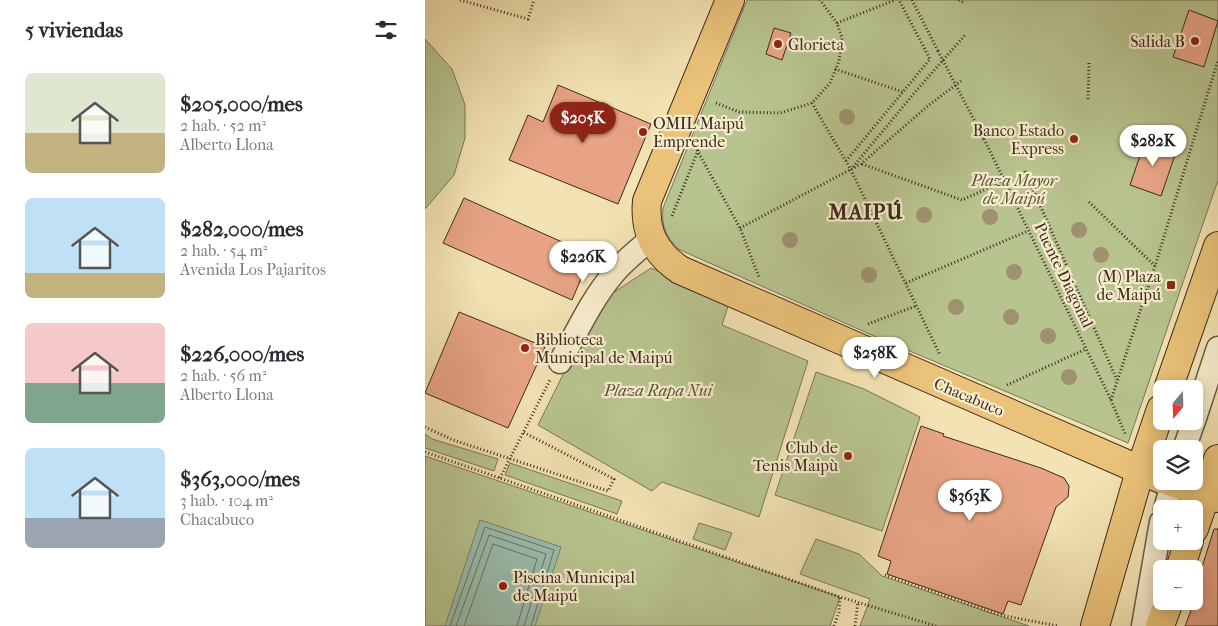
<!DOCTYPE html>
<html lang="es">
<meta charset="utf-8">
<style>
body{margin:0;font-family:"IM FELL French Canon",serif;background:#f7f7f7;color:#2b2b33;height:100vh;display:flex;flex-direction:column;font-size:19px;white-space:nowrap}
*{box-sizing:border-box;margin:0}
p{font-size:16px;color:#7c7c81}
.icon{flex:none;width:28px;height:28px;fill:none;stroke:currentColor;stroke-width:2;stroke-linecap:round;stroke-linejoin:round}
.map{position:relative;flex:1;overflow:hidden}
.panel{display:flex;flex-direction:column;background:#fff;width:425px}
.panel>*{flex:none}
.needle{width:32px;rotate:199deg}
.controls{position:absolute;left:728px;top:380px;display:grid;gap:10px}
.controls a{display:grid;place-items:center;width:50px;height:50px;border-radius:8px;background:#fff;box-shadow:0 2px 12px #0003;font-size:25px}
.price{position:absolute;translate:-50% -42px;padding:0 11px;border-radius:18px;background:#fff;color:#222;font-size:16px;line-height:32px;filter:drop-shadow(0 1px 2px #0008)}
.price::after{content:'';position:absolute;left:50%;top:30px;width:15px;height:11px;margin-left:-8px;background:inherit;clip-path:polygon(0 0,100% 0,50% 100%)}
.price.selected{background:#8f2418;color:#fff}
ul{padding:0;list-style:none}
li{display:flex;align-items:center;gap:15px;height:125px;padding:0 25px}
li span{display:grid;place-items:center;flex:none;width:140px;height:100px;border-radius:8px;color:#555}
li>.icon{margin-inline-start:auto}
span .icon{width:60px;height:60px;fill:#fffc;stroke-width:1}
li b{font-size:21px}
h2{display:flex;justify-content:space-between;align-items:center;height:60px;padding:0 25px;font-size:21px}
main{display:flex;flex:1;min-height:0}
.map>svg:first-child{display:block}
.green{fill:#b8c48f;stroke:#7b7658}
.water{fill:#9bbeae;stroke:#768275}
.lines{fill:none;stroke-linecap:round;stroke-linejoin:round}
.shore{stroke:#6c7467;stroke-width:1}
.building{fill:#e8a484;stroke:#3e2920}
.minor-casing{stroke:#6b5844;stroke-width:25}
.major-casing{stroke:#3e2920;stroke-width:30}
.path{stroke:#3e2920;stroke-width:3;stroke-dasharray:1 2.5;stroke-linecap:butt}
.minor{stroke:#f7edcd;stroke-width:22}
.major{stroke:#eac279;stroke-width:28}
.path-bridge{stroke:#3e2920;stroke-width:3;stroke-dasharray:1 2.5;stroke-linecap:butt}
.tree{fill:#a09271}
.poi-dot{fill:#8f2418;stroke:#f7edcd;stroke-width:2}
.labels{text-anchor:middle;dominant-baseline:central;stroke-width:4.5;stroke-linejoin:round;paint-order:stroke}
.poi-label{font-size:16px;fill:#3e2920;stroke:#f7edcd;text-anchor:end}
.park-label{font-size:16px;font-style:italic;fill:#5c503c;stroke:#f7edcd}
.street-label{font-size:16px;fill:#3e2920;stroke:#f7edcd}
.district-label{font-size:21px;font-weight:bold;letter-spacing:1px;fill:#3e2920;stroke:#f7edcd}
</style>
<main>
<section class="panel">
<h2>5 viviendas<svg class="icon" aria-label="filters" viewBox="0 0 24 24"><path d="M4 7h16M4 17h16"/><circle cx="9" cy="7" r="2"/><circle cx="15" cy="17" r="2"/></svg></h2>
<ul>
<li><span style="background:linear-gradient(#dfe7d0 60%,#c2b280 0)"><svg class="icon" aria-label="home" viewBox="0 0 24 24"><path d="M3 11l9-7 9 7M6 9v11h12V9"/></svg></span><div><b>$205,000/mes</b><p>2 hab. · 52 m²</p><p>Alberto Llona</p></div></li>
<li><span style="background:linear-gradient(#bfe0f5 75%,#c2b280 0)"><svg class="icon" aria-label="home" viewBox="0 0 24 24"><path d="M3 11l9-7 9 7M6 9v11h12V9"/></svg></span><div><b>$282,000/mes</b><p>2 hab. · 54 m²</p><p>Avenida Los Pajaritos</p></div></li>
<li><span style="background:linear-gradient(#f6c9c9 60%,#7fa58c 0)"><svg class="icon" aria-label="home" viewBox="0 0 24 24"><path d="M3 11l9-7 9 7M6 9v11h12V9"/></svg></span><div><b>$226,000/mes</b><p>2 hab. · 56 m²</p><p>Alberto Llona</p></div></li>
<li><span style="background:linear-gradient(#bfe0f5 70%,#9aa5b1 0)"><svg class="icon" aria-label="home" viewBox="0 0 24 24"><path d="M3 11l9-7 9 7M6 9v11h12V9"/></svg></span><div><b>$363,000/mes</b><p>3 hab. · 104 m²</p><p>Chacabuco</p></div></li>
</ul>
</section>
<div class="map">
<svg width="793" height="626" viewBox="0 0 793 626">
<rect width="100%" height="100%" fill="#f3e3b2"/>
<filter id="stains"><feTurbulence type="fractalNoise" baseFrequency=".004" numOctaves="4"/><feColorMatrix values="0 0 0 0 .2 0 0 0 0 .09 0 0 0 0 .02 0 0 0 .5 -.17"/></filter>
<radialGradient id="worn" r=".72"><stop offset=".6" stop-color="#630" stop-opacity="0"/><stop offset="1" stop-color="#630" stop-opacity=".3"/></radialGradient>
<path class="green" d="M 322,0 L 793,0 L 793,180 L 703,443 L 449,336 L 253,249 C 241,236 236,226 238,208 Z
M 0,39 L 27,69 L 40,105 L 40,138 L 29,175 L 0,209 Z
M 226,268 L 304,303 L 297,325 L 383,361 L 334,517 L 237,482 L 227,491 L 113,425 L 174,302 Z
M 391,372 L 439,389 L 495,417 L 457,531 L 350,495 Z
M 0,434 L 7,439 L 73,459 L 69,471 L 0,448 Z
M 0,456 L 415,597 L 405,626 L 0,626 Z
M 85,463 L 197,501 L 192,514 L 80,475 Z
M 274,523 L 307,533 L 300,550 L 268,539 Z
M 391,539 L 434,554 L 457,576 L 604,626 L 435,626 L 445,599 L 375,574 Z"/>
<path class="water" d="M 55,520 L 136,547 L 110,626 L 20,626 Z"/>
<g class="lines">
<path class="shore" d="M 25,626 L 60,527 L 129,550 L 106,626
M 31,626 L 64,535 L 121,554 L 99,626
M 39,626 L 68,544 L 112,559 L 92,626"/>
</g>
<path class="building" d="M 764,10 L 793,21 L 779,67 L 748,57 Z
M 349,28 L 366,33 L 357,60 L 341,54 Z
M 133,85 L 226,124 L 193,204 L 84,160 L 103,115 L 118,122 Z
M 721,138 L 752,149 L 736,196 L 705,185 Z
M 39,198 L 166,255 L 147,300 L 18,243 Z
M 34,312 L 120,347 L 83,428 L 0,393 Z
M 496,426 L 519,434 L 518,436 L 616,468 L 639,478 L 644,486 L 643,497 L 631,507 L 596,605 L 583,601 L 578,614 L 462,574 L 466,561 L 453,556 Z
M 789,529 L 793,529 L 793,626 L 760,626 L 776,584 L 772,583 Z"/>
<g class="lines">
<defs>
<path id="minor" d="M 135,362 C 152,332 166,300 189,273 C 200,260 213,250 226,239
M 769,421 L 793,348
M 759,449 L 769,421
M 740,509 L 748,481
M 718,626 L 736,522"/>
<path id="major" d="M 305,0 L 222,201 C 219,232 230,253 255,270 L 736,479
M 743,389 L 793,246
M 744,481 L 793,498
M 769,529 L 793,459
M 755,569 L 764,541
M 670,626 L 715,471 L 736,409
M 735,626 L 744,601"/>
</defs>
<use href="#minor" class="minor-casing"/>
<use href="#major" class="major-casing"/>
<path class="path" d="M 35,0 L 103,19 L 109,0
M 487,0 L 513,51
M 534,0 L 539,3
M 412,23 L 470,0
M 410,69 L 478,92
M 663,99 L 664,61
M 291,103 L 314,112 L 355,113 L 387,103 L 405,83 L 414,61 L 417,38 L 412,23 L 395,0
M 387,103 L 426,170 L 515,355
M 559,139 L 686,400 L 700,434
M 272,150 L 315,228 L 334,277
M 421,161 L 505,59 L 474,0
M 437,164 L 537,200 L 579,181
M 428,167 L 491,91 L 541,34
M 600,171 L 692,380
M 664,202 L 730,266
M 247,216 L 275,145
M 315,228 L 436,164 L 504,105 L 536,81
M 481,283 L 603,231
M 443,324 L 491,306
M 582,385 L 661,349
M 686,400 L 730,266 L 793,60
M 0,427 L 28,440 L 183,491 L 189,479 L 98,432
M 0,452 L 415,597 L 511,626
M 75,478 L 125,380
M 460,575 L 575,615 L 633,626
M 409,626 L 414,612 L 415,597
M 430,626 L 433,602"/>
<use href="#minor" class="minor"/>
<use href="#major" class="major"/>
<path class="path-bridge" d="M 513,51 L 559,139"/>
</g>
<g class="tree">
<circle cx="422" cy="117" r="8"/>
<circle cx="499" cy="215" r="8"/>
<circle cx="565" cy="217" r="8"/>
<circle cx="654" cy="230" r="8"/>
<circle cx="365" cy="240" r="8"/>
<circle cx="676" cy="255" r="8"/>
<circle cx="589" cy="272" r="8"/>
<circle cx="444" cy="275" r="8"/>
<circle cx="531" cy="307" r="8"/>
<circle cx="586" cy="317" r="8"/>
<circle cx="623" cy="336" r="8"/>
<circle cx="644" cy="377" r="8"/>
</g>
<g class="poi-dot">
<circle cx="770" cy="41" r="5"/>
<circle cx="353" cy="44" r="5"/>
<circle cx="218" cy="132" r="5"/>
<circle cx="649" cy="139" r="5"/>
<rect x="741" y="280" width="10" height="10" rx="2.5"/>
<circle cx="100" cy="348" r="5"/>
<circle cx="423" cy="456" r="5"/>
<circle cx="78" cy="586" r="5"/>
</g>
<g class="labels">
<g class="poi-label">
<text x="760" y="41">Salida B</text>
<text x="363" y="44" text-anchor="start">Glorieta</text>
<text x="228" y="123" text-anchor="start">OMIL Maipú<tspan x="228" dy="18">Emprende</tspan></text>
<text x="639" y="130">Banco Estado<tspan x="639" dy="18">Express</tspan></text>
<text x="736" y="276">(M) Plaza<tspan x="736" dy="18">de Maipú</tspan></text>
<text x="110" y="339" text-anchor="start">Biblioteca<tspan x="110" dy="18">Municipal de Maipú</tspan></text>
<text x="413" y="447">Club de<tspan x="413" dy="18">Tenis Maipù</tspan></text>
<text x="88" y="577" text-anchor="start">Piscina Municipal<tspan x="88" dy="18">de Maipú</tspan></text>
</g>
<g class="park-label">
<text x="589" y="180">Plaza Mayor<tspan x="589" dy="18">de Maipú</tspan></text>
<text x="233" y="390">Plaza Rapa Nui</text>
</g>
<g class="street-label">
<text transform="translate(639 275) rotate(64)">Puente Diagonal</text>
<text transform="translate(544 397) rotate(23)">Chacabuco</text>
</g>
<g class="district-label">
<text x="441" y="212">MAIPÚ</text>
</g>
</g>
<rect width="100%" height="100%" filter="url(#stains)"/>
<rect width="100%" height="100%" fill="url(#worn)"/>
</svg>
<div class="controls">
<a><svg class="needle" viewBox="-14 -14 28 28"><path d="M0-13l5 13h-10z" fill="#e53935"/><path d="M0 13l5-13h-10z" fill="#7c7c81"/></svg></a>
<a><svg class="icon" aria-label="layers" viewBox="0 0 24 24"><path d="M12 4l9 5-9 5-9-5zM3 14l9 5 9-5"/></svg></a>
<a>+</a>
<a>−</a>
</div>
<b class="price selected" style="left:158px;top:144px">$205K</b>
<b class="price" style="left:728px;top:167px">$282K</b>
<b class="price" style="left:158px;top:283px">$226K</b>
<b class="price" style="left:450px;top:379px">$258K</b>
<b class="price" style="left:545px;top:522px">$363K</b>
</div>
</main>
